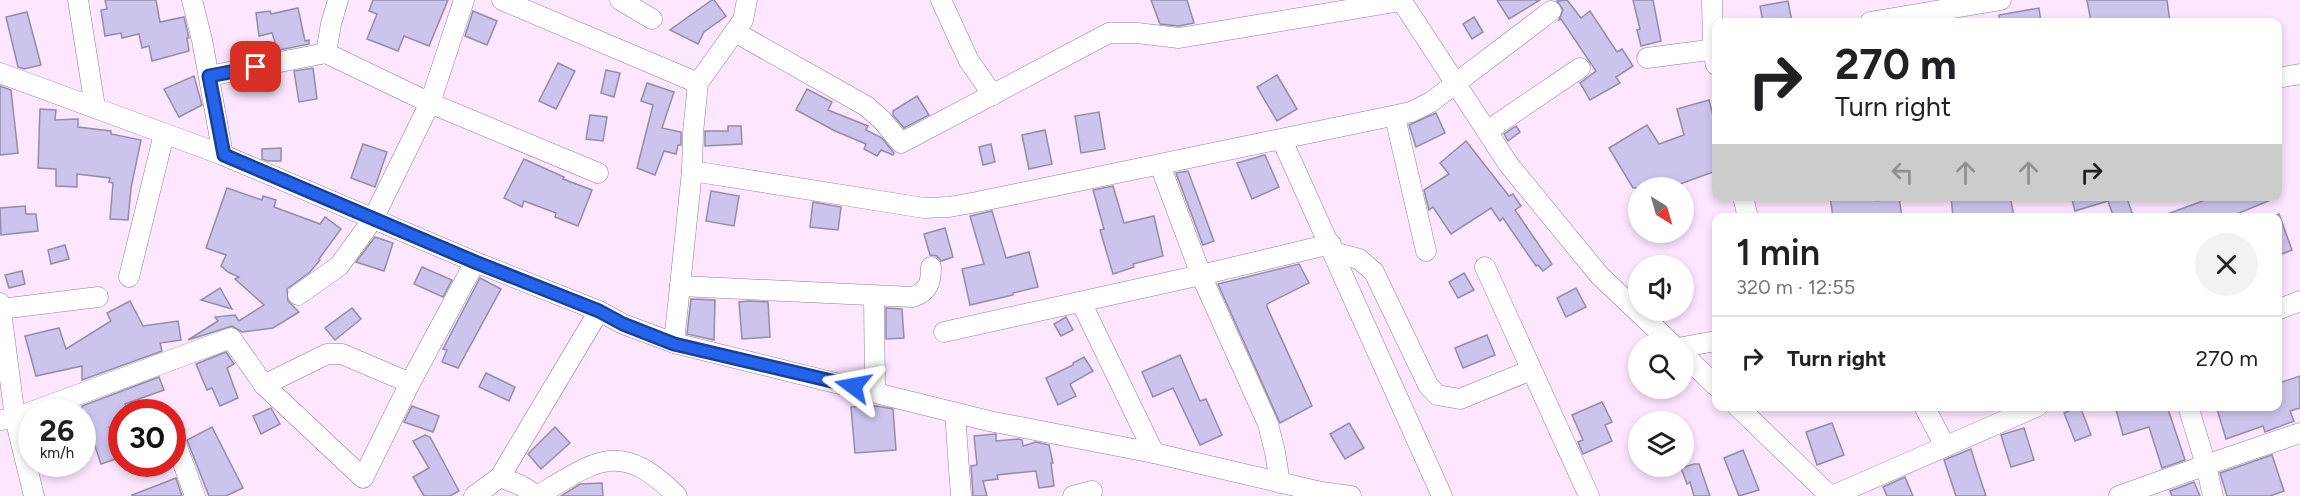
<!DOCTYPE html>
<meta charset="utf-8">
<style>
:root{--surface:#fff;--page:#f2f2f2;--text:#202124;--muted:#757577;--line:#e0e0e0}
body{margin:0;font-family:Figtree,sans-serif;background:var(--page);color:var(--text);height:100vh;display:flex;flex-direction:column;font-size:22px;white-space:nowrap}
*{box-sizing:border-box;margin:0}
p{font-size:20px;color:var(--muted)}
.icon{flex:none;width:33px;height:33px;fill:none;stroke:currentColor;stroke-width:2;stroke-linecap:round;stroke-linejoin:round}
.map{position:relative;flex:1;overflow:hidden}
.side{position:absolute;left:1712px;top:213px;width:570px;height:198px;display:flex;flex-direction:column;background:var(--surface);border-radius:12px;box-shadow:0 3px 9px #0003}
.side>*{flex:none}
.guide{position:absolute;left:1712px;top:18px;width:570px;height:183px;border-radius:12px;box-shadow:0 3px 9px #0003;background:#fff;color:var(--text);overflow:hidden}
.needle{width:39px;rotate:143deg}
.fabs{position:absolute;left:1628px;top:177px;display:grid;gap:12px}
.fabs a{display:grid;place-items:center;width:66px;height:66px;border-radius:50%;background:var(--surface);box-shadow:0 3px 9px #0003;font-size:30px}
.speed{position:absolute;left:18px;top:399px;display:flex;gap:12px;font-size:30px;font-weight:700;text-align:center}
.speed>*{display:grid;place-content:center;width:78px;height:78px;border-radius:50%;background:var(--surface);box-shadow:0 3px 9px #0003;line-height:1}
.speed small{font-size:15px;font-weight:400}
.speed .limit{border:9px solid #d22;background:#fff;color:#111}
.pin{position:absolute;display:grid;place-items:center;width:51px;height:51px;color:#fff;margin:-26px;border-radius:12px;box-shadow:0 3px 9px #0006}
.me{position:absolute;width:66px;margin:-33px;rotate:283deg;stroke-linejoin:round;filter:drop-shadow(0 0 4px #0008)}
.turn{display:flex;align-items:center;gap:21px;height:126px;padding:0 24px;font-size:27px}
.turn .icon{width:78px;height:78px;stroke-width:2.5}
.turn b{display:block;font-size:42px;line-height:51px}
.lanes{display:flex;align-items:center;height:57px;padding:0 24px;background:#0003;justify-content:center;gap:30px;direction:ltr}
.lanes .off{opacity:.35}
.round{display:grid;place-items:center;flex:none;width:63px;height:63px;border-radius:32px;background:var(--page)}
.overview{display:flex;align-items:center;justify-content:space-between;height:102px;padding:0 24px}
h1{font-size:36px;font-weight:600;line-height:45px}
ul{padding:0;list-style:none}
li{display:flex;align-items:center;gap:18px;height:84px;padding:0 24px;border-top:2px solid var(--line)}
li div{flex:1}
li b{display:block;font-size:22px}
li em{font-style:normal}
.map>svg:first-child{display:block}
</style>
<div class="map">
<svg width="2300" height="496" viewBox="0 0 2300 496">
<rect width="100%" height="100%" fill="#fde6ff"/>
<!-- building -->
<g fill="#cdc4ed" stroke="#928ca7" stroke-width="1.5">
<path d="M105,0H156L160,22L184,17L189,38H187L189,51L152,61L149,46L142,48L139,34L122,38L121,33L105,36L101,10L107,9Z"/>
<path d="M373,0H448L429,46L404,36L398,51L367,39L377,14L369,11Z"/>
<path d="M712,0H714L726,16L704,32L698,44L670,30Z"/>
<path d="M1151,0H1187L1194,23L1179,26L1160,24Z"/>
<path d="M1497,0H1540L1509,19Z"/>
<path d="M1567,0L1581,18L1590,11L1617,52L1622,49L1633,66L1616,77L1620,83L1590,100L1580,83L1596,71L1561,19L1559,20L1563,10L1557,1Z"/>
<path d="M1633,0H1653L1661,41L1641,46L1637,30L1640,29Z"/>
<path d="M2087,0H2167L2170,22H2091Z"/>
<path d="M1788,1L1792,22H1763L1760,6Z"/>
<path d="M298,8L305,41L309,40V44L235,59L275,42L272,33L259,36L256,13L270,11L271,14Z"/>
<path d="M2039,8L2041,22H2000L1999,15Z"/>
<path d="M473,11L497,21L487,45L465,36Z"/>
<path d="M27,12L41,65L24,69L18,67L6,17Z"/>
<path d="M1474,17L1483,32L1472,39L1463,24Z"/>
<path d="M558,63L575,71L556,109L539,101Z"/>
<path d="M313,68L317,99L299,102L294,71Z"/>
<path d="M606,70L620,73L614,97L601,93Z"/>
<path d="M1277,75L1297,109L1277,121L1257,87Z"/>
<path d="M194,76L202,105L179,117L164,89Z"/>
<path d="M647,83L674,92L662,128L681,132V145H678L676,154L664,151L655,175L637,168L653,105L641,101Z"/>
<path d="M0,86L11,90L18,153L0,155Z"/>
<path d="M807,89L832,102L828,110L868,126L866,130L882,138L894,153L893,155L881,150L877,156L864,149L866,144L835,131L796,110Z"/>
<path d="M917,96L929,115L904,128L893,115V111Z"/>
<path d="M1709,100L1716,127V171L1669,188H1633L1609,148L1647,125L1659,144L1684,135L1677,109Z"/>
<path d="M40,109L56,110L55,120L78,119V127L111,131V134L141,140L131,188L128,220L110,219L113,183L109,182L110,178L77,174V187L56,186V169L38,168Z"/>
<path d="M1099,112L1105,149L1081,153L1075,116Z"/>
<path d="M1436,113L1445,133L1416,147L1409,125Z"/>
<path d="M590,115L607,117L603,141L586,139Z"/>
<path d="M728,126H741L742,144L705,146V131H728Z"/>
<path d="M1516,126L1520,132L1508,141L1504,134Z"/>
<path d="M1045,130L1052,164L1029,169L1022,135Z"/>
<path d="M1466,141L1509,196L1513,194L1521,206L1515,210L1552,264L1543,271L1538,265L1536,266L1503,218L1500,221L1491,208L1451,234L1433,207L1429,210L1424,190L1449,174L1440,163Z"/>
<path d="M363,144L387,152L375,187L351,178Z"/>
<path d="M991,144L995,162L983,165L979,147Z"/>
<path d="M281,148V161H268L262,159V149Z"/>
<path d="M1265,155L1279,187L1252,199L1237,163Z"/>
<path d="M524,159L564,177L563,179L592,190L578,226L555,217L556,213L524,201L522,207L504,198Z"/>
<path d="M1188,171L1214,241L1203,245L1176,173Z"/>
<path d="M1113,186L1124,223L1154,216L1163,256L1133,264L1134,267L1113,274L1100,230L1104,229L1093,190Z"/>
<path d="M227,188L262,200L263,196L276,200L274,207L320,224L325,217L341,229L319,259L320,260L310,272L287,289L288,301L299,312L273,328L242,332L232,326L188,340L218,321L215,317L235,315L239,321L264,305L235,279L239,277L228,272L221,266L226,255L206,248Z"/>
<path d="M711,191L739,196L734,226L706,221Z"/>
<path d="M1830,196H1876L1877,201L1899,197L1902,218H1864V215L1833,218Z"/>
<path d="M1951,196H2010L2014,216L1975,218L1974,214L1953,217Z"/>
<path d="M2071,196H2126L2134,218H2114L2108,201L2075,211Z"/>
<path d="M2216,196H2278V197L2227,218H2163L2162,216Z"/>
<path d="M813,202L841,207L838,230L810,227Z"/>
<path d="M25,206L26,214H36L38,231L1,235L0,208Z"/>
<path d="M992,211L1006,258L1029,252L1038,287L1013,293V295L970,305L962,269L984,264L970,216Z"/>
<path d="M2279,214L2292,250L2277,256V215Z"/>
<path d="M945,228L953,257L941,261L937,256L930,255L924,234Z"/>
<path d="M375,237L393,243L384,271L356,262Z"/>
<path d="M65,245L69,259L51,264L48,250Z"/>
<path d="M1299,264L1309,283L1267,304V307L1312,406L1280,423L1218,284Z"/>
<path d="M422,267L452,280L443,297L414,284Z"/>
<path d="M22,271L25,284L9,288L5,275Z"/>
<path d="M1464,273L1474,290L1458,298L1449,282Z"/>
<path d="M480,278L501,289L458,368L442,362L447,350L443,349Z"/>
<path d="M220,288L232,309L201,300Z"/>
<path d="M1576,288L1586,307L1566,317L1557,298Z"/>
<path d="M691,299L715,300L714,340L687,334Z"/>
<path d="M130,301L143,326L178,321L181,340L160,343L162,351L82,380V366L36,376L25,336L59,328L66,349L111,321L107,313Z"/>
<path d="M749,301L768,302L770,337L742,339L739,302Z"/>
<path d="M352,308L361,319L335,340L325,328Z"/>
<path d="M886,308L902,309L904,338L886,339Z"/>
<path d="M1066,317L1073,330L1061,336L1054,324Z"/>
<path d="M1487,335L1495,355L1463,368L1455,348Z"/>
<path d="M226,352L234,364L227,368L238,398L220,406L212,388L207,390L196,364Z"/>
<path d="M1180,355L1200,401L1206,399L1222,435L1200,445L1173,388L1153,397L1142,372Z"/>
<path d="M1084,357L1093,371L1070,384L1076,396L1058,405L1046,378L1073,365V363Z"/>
<path d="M486,373L515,387L509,401L479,387Z"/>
<path d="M2300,376V408L2290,411L2294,421L2265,432L2263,426L2226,439L2217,409L2226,406H2277V380L2279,383Z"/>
<path d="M159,377L164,390L125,404L129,412H122V423L109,427L119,458L101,464L90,431L82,433V406Z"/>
<path d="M1602,402L1612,422L1605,425L1612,441L1583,454L1578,442L1583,440L1572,415Z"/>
<path d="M412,406L439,416L433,432L404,422Z"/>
<path d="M877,406L893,409L896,450L855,453L851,407Z"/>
<path d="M2080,406L2091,435L2075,441L2064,413Z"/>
<path d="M2115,406H2167L2185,460L2162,468L2149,427L2123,435Z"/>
<path d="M271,408L280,424L261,434L253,416Z"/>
<path d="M1349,423L1364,448L1345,459L1330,434Z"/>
<path d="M1832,423L1844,455L1817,465L1806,432Z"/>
<path d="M212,427L243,488L226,496H209L187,440Z"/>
<path d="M555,427L570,443L541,469L528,454Z"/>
<path d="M2024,428L2034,460L2011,467L2001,435Z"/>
<path d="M996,434V441L1019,439L1022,440L1023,446L1036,442L1049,445L1053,463H1051L1054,486L1039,488L1036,471L997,475L998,479L983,481L987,496H973L971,466L977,465L974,436Z"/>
<path d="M425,435L430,437L459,491L450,496H424L413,477L429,468L413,441Z"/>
<path d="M1971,449L1978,472L1986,496H1956L1944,460Z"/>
<path d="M1743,450L1759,490L1739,496L1724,458Z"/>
<path d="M2272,455L2284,491L2270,496H2227L2220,473Z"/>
<path d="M1694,464H1699L1710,496H1694L1690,482L1687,484L1681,468Z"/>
<path d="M1905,477L1913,496H1887L1883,487Z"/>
<path d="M176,478L182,496H132V495Z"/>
<path d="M2194,482L2200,496H2172L2170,491Z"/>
<path d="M602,483L603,496H561L580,484Z"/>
</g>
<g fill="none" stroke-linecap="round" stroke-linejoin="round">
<defs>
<g id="minor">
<path d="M78,0L95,107"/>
<path d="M192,0L202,40L223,155"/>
<path d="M338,0L331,24L326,53L430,103L598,173"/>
<path d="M502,0L698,83"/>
<path d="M620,0L652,19"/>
<path d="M941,0L969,61L993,95"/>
<path d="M1401,0L1509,165L1600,276L1672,344"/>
<path d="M1712,0L1713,50L1716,65"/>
<path d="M1870,22L2001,0"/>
<path d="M735,32L866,106L882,120L901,143L1109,33H1137L1179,38L1401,1"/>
<path d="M1647,58L1716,49"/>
<path d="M0,73L223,155L475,262L599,311L623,324L674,343L989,421L1154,453L1321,492L1351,496"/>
<path d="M209,76L326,53"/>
<path d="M2277,78L2300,74"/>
<path d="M1395,117L1426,251"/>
<path d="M1487,131L1580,68"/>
<path d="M1282,140L1442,496"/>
<path d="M1160,165L1201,275L1268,424L1275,452L1280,483"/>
<path d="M692,171L924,208L949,207L977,202L1411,112L1431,102L1551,11"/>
<path d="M1743,196L1748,218"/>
<path d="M1333,252L1359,259L1374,272L1428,385L1437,395L1460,399L1531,370"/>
<path d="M1485,267L1589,496"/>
<path d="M129,277L164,134"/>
<path d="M680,286L913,297C929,291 931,282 931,267"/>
<path d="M298,295L339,266L373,219L430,103L464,0"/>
<path d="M874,296L875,392"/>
<path d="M1081,302L1154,453"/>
<path d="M0,303L15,418L34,496"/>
<path d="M0,309L98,297"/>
<path d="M2277,310L2300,301"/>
<path d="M944,332L1201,275L1331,244"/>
<path d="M674,343L692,171L693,133L698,83L743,20L747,0"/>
<path d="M1683,347L1716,341"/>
<path d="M1683,354L1716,386"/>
<path d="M264,385L327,354H342L410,383"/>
<path d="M1737,406L1830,496"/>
<path d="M1924,406L1945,446"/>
<path d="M955,413L961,496"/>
<path d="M0,420L15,418L231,338L264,385L363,478L410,383L475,262"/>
<path d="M172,433L195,496"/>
<path d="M500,477L520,485L538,496"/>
<path d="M474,496L500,477L599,311"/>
<path d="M537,496C597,460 620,439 677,496"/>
<path d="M1073,496L1092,491"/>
<path d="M1832,496L2038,406"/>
<path d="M2119,496L2206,465L2188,406"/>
<path d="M2213,496L2206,465L2300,433"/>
</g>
</defs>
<!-- minor casing -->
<use href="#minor" stroke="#907c92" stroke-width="21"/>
<!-- minor -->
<use href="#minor" stroke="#fff" stroke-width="20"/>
</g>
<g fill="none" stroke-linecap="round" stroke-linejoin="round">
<defs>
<path id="route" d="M256,67L209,76L224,155L475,262L599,311L623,324L674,344L853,386"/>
</defs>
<!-- route casing -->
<use href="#route" stroke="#184099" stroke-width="15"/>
<!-- route -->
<use href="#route" stroke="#2563eb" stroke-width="10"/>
</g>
</svg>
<div class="fabs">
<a><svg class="needle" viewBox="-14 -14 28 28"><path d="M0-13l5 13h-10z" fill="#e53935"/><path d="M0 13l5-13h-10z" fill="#757577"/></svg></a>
<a><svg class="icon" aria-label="sound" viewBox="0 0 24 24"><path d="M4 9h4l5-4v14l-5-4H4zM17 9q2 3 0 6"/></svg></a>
<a><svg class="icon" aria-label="search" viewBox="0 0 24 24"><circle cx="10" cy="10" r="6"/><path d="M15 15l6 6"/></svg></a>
<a><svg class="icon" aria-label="layers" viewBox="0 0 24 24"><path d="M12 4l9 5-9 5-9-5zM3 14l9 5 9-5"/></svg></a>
</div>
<div class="speed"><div>26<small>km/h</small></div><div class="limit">30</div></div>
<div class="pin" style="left:256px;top:67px;background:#d93025"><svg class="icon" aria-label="arrive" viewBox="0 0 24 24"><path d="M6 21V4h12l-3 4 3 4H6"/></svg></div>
<svg class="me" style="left:853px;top:386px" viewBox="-20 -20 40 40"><path d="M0-17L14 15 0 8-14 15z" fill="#2563eb" stroke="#fff" stroke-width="4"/></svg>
<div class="guide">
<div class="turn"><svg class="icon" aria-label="right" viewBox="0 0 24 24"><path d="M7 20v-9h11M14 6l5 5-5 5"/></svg><div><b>270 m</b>Turn right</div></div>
<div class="lanes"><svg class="icon off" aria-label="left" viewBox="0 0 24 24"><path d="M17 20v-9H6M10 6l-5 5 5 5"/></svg><svg class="icon off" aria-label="ahead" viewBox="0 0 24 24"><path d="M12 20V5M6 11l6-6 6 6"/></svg><svg class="icon off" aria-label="ahead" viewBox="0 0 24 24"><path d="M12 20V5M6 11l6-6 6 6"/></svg><svg class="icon" aria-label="right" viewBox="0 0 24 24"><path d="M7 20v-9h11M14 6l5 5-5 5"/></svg></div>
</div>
<section class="side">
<div class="overview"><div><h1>1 min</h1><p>320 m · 12:55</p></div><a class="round"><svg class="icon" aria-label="close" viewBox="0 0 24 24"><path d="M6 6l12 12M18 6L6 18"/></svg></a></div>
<ul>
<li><svg class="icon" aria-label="right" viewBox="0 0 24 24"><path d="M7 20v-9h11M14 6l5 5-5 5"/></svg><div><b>Turn right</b></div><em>270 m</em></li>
</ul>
</section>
</div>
